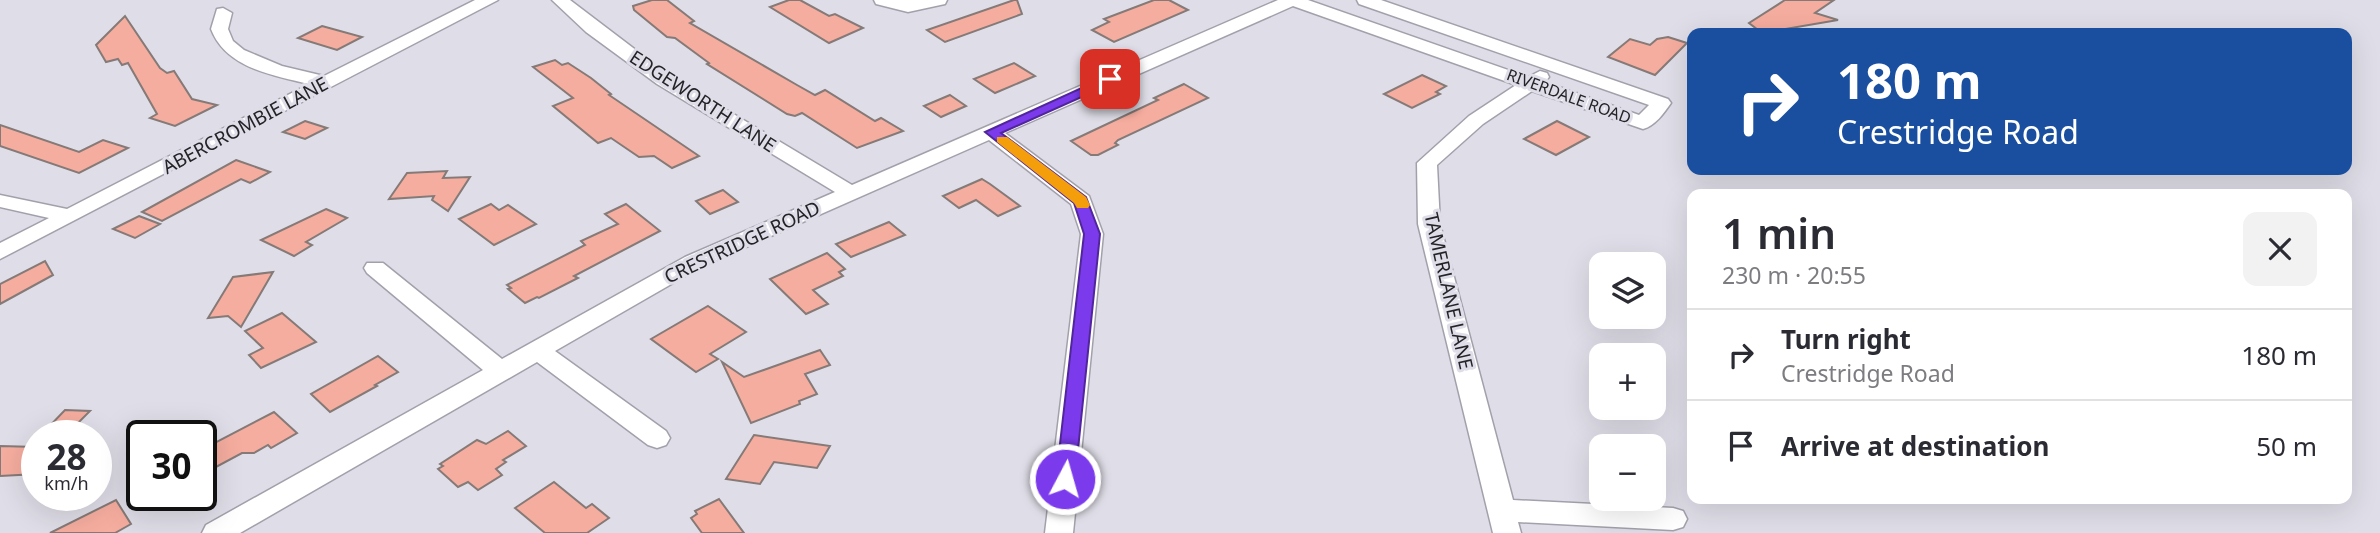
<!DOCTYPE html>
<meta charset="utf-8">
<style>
:root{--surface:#fff;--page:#f2f2f3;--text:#2b2b33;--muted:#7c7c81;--line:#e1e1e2}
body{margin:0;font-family:"Noto Sans",sans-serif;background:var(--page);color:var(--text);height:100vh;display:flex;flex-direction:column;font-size:26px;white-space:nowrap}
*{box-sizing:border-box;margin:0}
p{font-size:23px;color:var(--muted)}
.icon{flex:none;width:38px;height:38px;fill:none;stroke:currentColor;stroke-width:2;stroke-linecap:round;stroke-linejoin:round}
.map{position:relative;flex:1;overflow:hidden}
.panel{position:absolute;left:1687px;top:189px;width:665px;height:315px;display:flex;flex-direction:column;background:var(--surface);border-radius:14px;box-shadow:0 7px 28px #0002}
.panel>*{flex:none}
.hud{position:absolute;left:1687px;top:28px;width:665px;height:147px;border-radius:14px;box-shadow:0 7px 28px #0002;background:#1a4fa0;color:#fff;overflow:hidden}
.fabs{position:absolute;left:1589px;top:252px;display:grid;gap:14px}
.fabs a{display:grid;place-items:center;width:77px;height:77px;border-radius:14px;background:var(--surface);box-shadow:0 7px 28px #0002;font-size:35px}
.speed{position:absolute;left:21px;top:420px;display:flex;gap:14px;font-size:35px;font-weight:700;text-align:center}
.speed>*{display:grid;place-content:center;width:91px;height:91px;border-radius:50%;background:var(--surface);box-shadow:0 7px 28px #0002;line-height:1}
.speed small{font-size:18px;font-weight:400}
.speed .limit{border:4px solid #111;border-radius:10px;background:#fff;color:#111}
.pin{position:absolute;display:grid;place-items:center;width:60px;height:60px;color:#fff;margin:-30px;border-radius:14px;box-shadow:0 4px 10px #0006}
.me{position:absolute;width:77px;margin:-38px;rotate:6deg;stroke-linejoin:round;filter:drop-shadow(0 0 5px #0008)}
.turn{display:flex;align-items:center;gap:24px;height:147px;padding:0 35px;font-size:32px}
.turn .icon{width:91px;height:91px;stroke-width:2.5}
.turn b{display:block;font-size:49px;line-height:60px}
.round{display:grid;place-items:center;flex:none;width:74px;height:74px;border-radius:14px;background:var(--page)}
.summary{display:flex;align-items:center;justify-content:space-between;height:119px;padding:0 35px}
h1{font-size:42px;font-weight:600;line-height:52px}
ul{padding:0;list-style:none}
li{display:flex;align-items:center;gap:21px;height:91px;padding:0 35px;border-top:2px solid var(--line)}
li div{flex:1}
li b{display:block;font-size:26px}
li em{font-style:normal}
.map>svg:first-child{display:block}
</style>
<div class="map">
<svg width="2380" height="533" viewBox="0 0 2380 533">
<rect width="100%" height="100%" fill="#dfdee8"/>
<!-- building -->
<g fill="#f5ad9f" stroke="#857a77" stroke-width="2">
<path d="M652,0H667L694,21L690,23L797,85L815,95L825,90L875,121L881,118L903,131L857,148L802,113L795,116L787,114L707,64L709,63L675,38L667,37L634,10L633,6Z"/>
<path d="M789,0H800L829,16L835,14L863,28L829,43L770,7Z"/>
<path d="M1014,0H1017L1022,14L945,42L927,30Z"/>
<path d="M1154,0H1169L1188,10L1114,42L1092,30L1109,22L1104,19Z"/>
<path d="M1785,0H1834L1815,13L1838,20L1762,33L1749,23Z"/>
<path d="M125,16L160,68L167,73L174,71L192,99L217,105L175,126L150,118L157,114L128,63L122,65L118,59L106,62L96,45Z"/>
<path d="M322,26L362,37L337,50L298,38Z"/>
<path d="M1668,37L1687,43L1655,75L1608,57L1630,39L1650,45L1657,39Z"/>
<path d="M555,60L562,65L568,63L591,78L611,94L609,95L699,156L672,168L654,156L639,157L611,138L598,143L553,106L573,98L533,67Z"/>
<path d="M1014,63L1035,76L995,93L974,79Z"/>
<path d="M1422,75L1446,86L1436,92L1440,94L1412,108L1384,94Z"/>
<path d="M1184,84L1208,98L1118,140L1115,143L1118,145L1098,155H1091L1071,141L1158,100L1154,98Z"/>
<path d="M950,95L966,106L941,117L924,106Z"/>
<path d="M305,121L327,128L305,139L283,132Z"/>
<path d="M1557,121L1589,137L1556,155L1524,139Z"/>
<path d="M0,125L79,152L103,140L128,148L79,173L0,146Z"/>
<path d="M236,160L270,172L250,183L241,179L162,221L142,212Z"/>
<path d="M447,171L443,178L470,177L448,211L432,200L434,196L389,199L407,173Z"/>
<path d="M982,179L990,184L1020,206L998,216L976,200L959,208L943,196Z"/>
<path d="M723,190L738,202L710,214L696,201Z"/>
<path d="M491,204L499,210L508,205L536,224L494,245L459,219Z"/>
<path d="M626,204L660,231L574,276L578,278L539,298L537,297L525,303L508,289L511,288L507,285L585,245L581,241L618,224L605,214Z"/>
<path d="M326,209L347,218L306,242L312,245L294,256L261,240Z"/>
<path d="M139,216L160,224L135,238L113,229Z"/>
<path d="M889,222L905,235L851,257L836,244Z"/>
<path d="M827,253L845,269L839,272L843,276L813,290L828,304L806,314L770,279Z"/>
<path d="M45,261L53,275L0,304V284Z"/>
<path d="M273,272L241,327L228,316L208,318L233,277Z"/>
<path d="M708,306L746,332L710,354L718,359L696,372L651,339Z"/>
<path d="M282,313L316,342L261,368L249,355L263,348L245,331Z"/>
<path d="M820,350L830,365L805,374L817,394L799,401L800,404L751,423L722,362L744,377Z"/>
<path d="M378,356L398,372L375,385L377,386L330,412L311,394Z"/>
<path d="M65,410L90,411L65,436H40Z"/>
<path d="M274,412L297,433L271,448L268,445L254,453H242L201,475V450Z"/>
<path d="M508,431L526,446L503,460L506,462L496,469L502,475L478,490L468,482L458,487L438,469L443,466L440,464L477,440L486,444Z"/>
<path d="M754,435L830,446L817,468L774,462L760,484L726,479Z"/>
<path d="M0,446L37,447V474L0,476Z"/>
<path d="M554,482L586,508L592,504L609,518L587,533H545L515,508Z"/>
<path d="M719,499L744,533H702L691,518L697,514L695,511Z"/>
<path d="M116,500L131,524L115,533H50Z"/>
</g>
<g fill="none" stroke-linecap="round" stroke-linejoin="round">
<defs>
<g id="minor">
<path d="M475,0H498L0,259V243L49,218L0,207V195L67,209L309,84C272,75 226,68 211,29L217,9L223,8L232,13L228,29L233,41L244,50L282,66L324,76Z"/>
<path d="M552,0H570L670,76L852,185L1278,0H1308L1528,77L1540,71L1547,73L1549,77L1545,82L1639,115L1649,105L1359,4L1357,0H1381L1668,99L1671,103C1664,113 1655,126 1643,129L1532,91L1483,124L1437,165L1440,224L1513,500L1673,508L1683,511L1687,519L1683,527L1673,530L1518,522L1521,533H1493L1418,224L1417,163L1469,116L1516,85L1293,6L1005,133L1089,196L1103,234L1073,533H1045L1081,234L1071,204L989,140L701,267L555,351L666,431L670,438L666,445L657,448L648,445L537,362L240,533H202L206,525L483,370L367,273L364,268L367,263H383L502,359L685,257L835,192L657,84L586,32Z"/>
<path d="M874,0H947L945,4L908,12L876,4Z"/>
</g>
</defs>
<!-- minor casing -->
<use href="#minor" stroke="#a2a1ab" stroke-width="3"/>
<!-- minor -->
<use href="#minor" fill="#fff" fill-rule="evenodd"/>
</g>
<!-- route -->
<path fill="#7c3aed" stroke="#51269a" stroke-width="2" d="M1110,75L1117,79L1115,82L1001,133L1086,197L1100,234L1075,479L1065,486L1056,479L1084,234L1074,203L985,132Z"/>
<!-- slow -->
<path fill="#f59e0b" d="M997,137H1007L1086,197L1090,205L1088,208H1077L1074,203L997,142Z"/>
<g text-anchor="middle" stroke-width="6" stroke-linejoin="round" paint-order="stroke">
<!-- far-street labels -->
<g font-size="16" fill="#242428" stroke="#dfdee8">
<text transform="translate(1569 96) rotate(20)" y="6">RIVERDALE ROAD</text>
</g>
<!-- street labels -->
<g font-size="19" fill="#242428" stroke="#dfdee8">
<text transform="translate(703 101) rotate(33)" y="7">EDGEWORTH LANE</text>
<text transform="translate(245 125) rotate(-28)" y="7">ABERCROMBIE LANE</text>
<text transform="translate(742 242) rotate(-25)" y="7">CRESTRIDGE ROAD</text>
<text transform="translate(1449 291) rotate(77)" y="7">TAMERLANE LANE</text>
</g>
</g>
</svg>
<div class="fabs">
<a><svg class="icon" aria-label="layers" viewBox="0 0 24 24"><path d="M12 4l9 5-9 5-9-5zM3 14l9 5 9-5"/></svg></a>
<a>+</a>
<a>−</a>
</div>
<div class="speed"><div>28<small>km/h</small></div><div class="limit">30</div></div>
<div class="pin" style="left:1110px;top:79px;background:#d93025"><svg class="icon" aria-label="arrive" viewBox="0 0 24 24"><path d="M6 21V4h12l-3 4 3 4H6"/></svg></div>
<svg class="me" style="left:1065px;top:479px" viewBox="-20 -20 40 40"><circle r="17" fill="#7c3aed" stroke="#fff" stroke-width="3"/><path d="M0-11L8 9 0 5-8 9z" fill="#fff"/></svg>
<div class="hud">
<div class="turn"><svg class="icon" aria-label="right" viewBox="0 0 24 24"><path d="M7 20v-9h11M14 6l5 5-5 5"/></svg><div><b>180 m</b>Crestridge Road</div></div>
</div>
<section class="panel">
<div class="summary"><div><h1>1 min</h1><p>230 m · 20:55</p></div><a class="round"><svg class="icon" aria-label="close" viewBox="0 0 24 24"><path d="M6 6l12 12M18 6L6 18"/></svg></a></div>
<ul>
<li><svg class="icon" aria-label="right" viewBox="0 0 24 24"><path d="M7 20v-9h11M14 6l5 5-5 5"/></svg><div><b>Turn right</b><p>Crestridge Road</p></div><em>180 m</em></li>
<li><svg class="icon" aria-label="arrive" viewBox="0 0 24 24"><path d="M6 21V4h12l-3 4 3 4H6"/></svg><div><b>Arrive at destination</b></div><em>50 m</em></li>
</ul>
</section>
</div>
